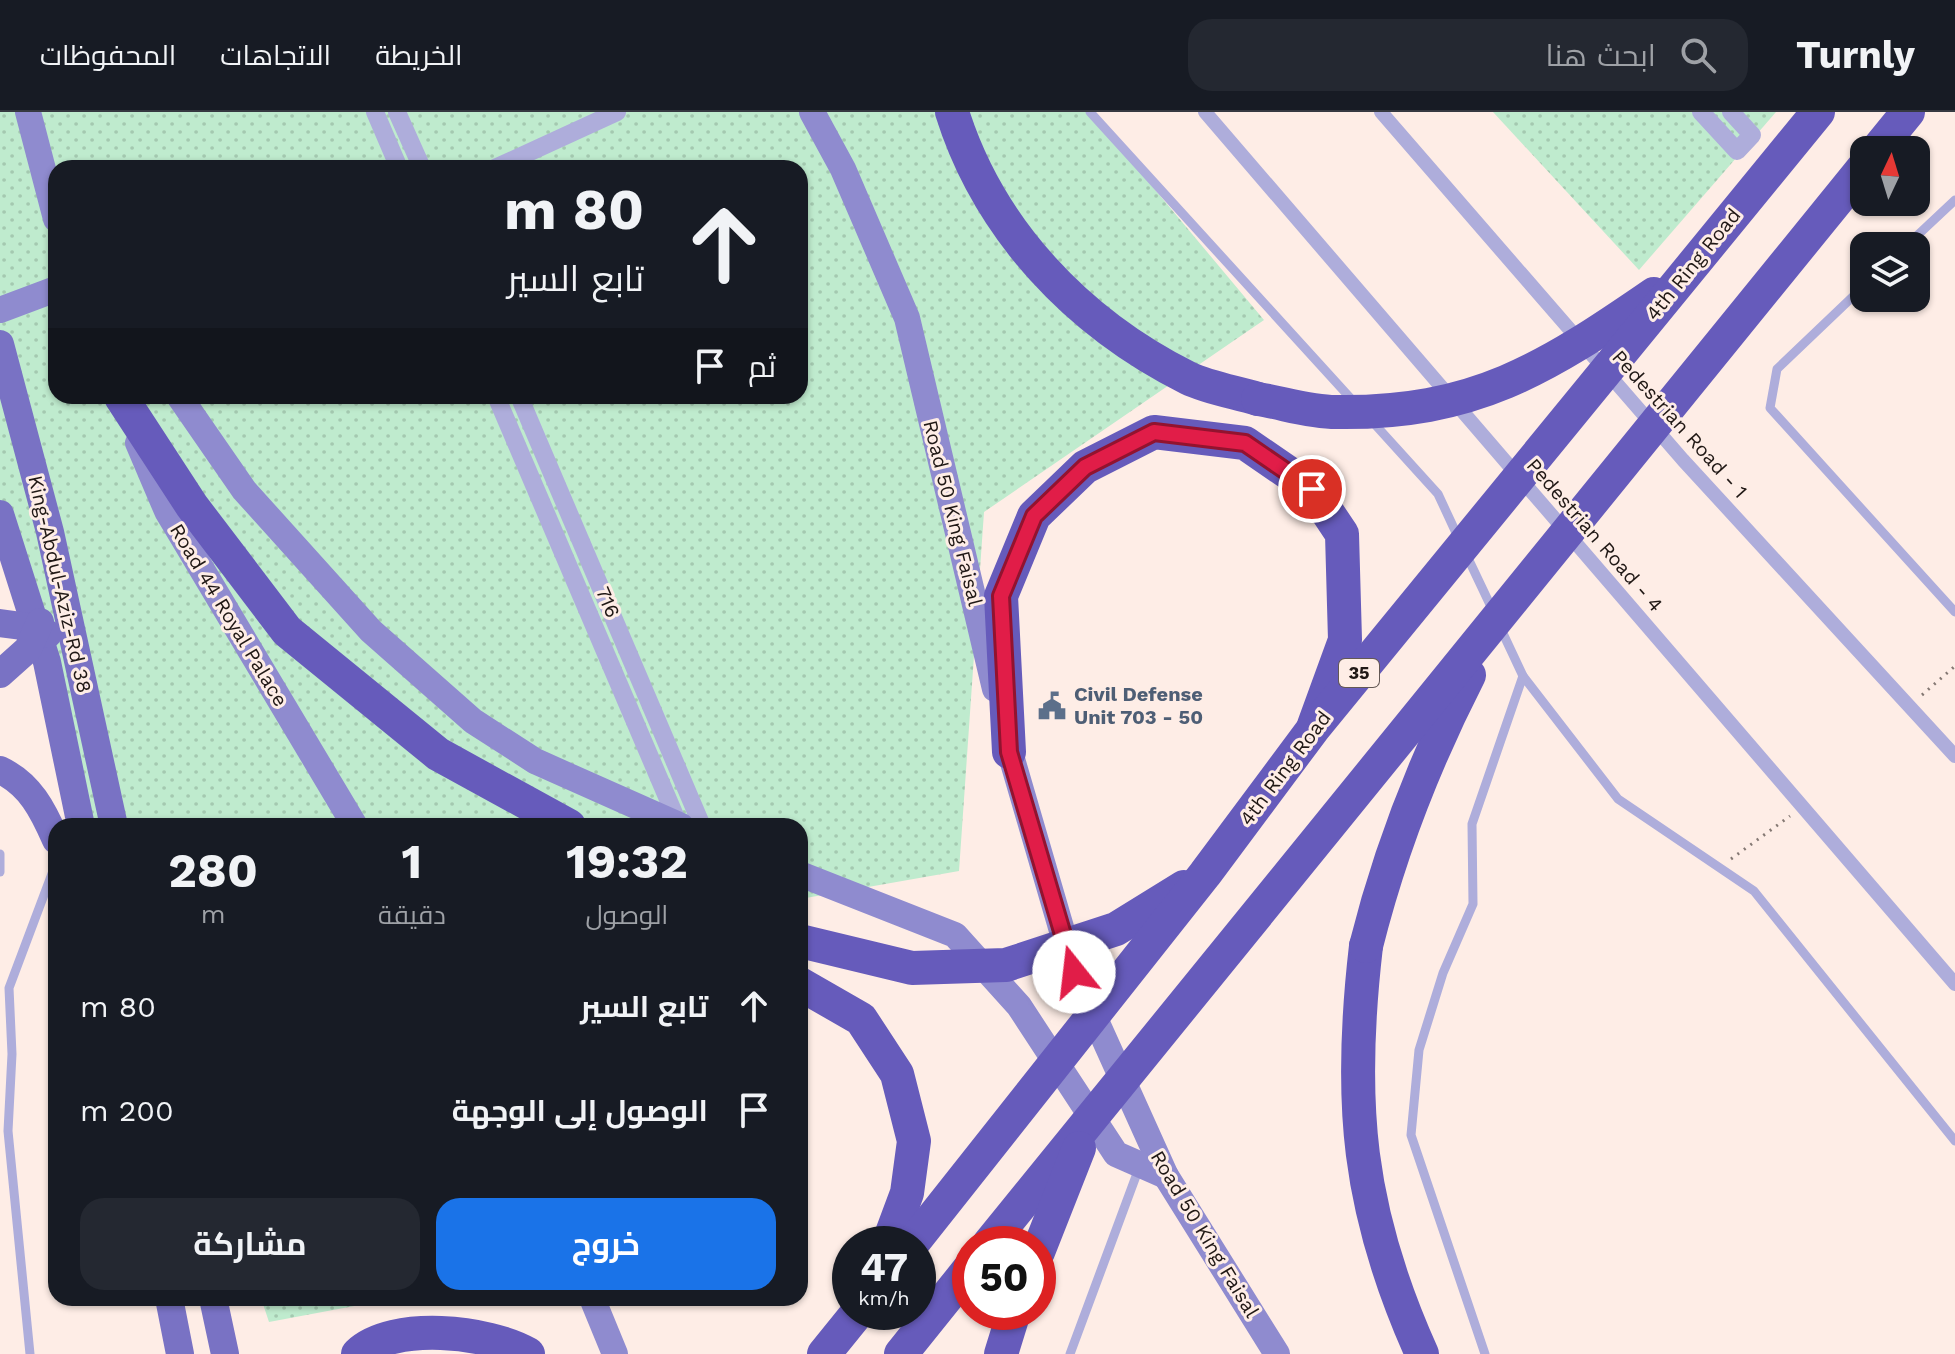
<!DOCTYPE html>
<html lang="ar">
<meta charset="utf-8">
<style>
:root{--surface:#171b24;--page:#242831;--text:#f1f3f6;--muted:#9ea1a6;--line:#363941;--accent:#1a73e8}
body{margin:0;font-family:"Work Sans",Cairo,sans-serif;background:var(--page);color:var(--text);direction:rtl;height:100vh;display:flex;flex-direction:column;font-size:30px;white-space:nowrap}
*{box-sizing:border-box;margin:0}
p{font-size:26px;color:var(--muted)}
.icon{flex:none;width:44px;height:44px;fill:none;stroke:currentColor;stroke-width:2;stroke-linecap:round;stroke-linejoin:round}
.map{position:relative;flex:1;overflow:hidden;direction:ltr}
.details{position:absolute;left:48px;top:706px;width:760px;height:488px;display:flex;flex-direction:column;background:var(--surface);border-radius:24px;box-shadow:0 2px 6px #0004;direction:rtl}
.details>*{flex:none}
.hud{position:absolute;left:48px;top:48px;width:760px;height:244px;border-radius:24px;box-shadow:0 2px 6px #0004;direction:rtl;background:#171b24;color:var(--text);overflow:hidden}
.needle{width:52px;rotate:4deg}
.tools{position:absolute;left:1850px;top:24px;display:grid;gap:16px}
.tools a{display:grid;place-items:center;width:80px;height:80px;border-radius:16px;background:var(--surface);box-shadow:0 2px 6px #0004;font-size:40px}
.speed{position:absolute;left:832px;top:1114px;display:flex;gap:16px;font-size:40px;font-weight:700;text-align:center}
.speed>*{display:grid;place-content:center;width:104px;height:104px;border-radius:50%;background:var(--surface);box-shadow:0 2px 6px #0004;line-height:1}
.speed small{font-size:20px;font-weight:400}
.speed .limit{border:12px solid #d22;background:#fff;color:#111}
.pin{position:absolute;display:grid;place-items:center;width:68px;height:68px;color:#fff;margin:-34px;border:4px solid #fff;border-radius:50%;box-shadow:0 2px 8px #0007}
.me{position:absolute;width:88px;margin:-44px;rotate:344deg;stroke-linejoin:round;filter:drop-shadow(0 0 6px #0008)}
.turn{display:flex;align-items:center;gap:28px;height:168px;padding:0 32px;font-size:36px}
.turn .icon{width:104px;height:104px;stroke-width:2.5}
.turn b{display:block;font-size:56px;line-height:68px}
.then{display:flex;align-items:center;height:76px;padding:0 32px;background:#0003;gap:16px;font-size:30px}
.eta{display:flex;justify-content:space-evenly;align-items:center;height:136px;text-align:center}
.eta b{font-size:48px;font-weight:700;line-height:56px}
.primary-button{display:flex;gap:16px;margin-top:auto;padding:16px 32px}
.primary-button a{flex:1;height:92px;border-radius:24px;background:var(--accent);color:#fff;font-size:32px;font-weight:700;line-height:92px;text-align:center}
.primary-button a+a{background:var(--page);color:var(--text)}
ul{padding:0;list-style:none}
li{display:flex;align-items:center;gap:24px;height:104px;padding:0 32px}
li div{flex:1}
li b{display:block;font-size:30px}
li em{font-style:normal}
header{display:flex;align-items:center;gap:48px;box-sizing:border-box;height:112px;padding:0 40px;background:var(--surface);border-bottom:2px solid var(--line)}
header strong{font-size:38px}
nav{display:flex;gap:44px;margin-inline-start:auto;font-size:28px}
.search{width:560px;height:72px;background:var(--page);display:flex;align-items:center;gap:20px;box-sizing:border-box;padding:0 28px;border-radius:24px;color:var(--muted);font-size:30px}
.map>svg:first-child{display:block}
</style>
<header>
<strong>Turnly</strong>
<div class="search"><svg class="icon" aria-label="search" viewBox="0 0 24 24"><circle cx="10" cy="10" r="6"/><path d="M15 15l6 6"/></svg>ابحث هنا</div>
<nav><a>الخريطة</a><a>الاتجاهات</a><a>المحفوظات</a></nav>
</header>
<div class="map">
<svg width="1955" height="1242" viewBox="0 0 1955 1242">
<defs>
<pattern id="grass-dots" width="8" height="8" patternUnits="userSpaceOnUse" patternTransform="scale(2)"><rect width="8" height="8" fill="#bfebce"/><path d="M2 2h.1M6 6h.1" fill="none" stroke="#a4c9b0" stroke-width="1.8" stroke-linecap="round"/></pattern>
</defs>
<rect width="100%" height="100%" fill="#feede6"/>
<!-- grass -->
<g fill="url(#grass-dots)" fill-rule="evenodd">
<path d="M0,0H1090L1264,208L984,400L959,759L800,787V714H95L0,442ZM56,56H800V284H56Z"/>
<path d="M1493,0H1776L1639,158Z"/>
<path d="M261,1186H397L269,1210Z"/>
</g>
<g fill="none" stroke-linecap="round" stroke-linejoin="round">
<!-- path -->
<g stroke="#847873" stroke-width="3" stroke-dasharray="2 6" stroke-linecap="butt">
<path d="M1922,583L1955,554"/>
<path d="M1731,747L1790,704"/>
</g>
<!-- service -->
<g stroke="#aeaddb" stroke-width="9">
<path d="M1090,0L1354,290"/>
<path d="M1906,134L1955,88"/>
<path d="M1864,174L1777,257L1770,296L1955,500"/>
<path d="M1370,307L1438,382L1458,425"/>
<path d="M1466,442L1494,501"/>
<path d="M1500,515L1523,564"/>
<path d="M0,742V760"/>
<path d="M30,1242L8,1019L12,942L9,876L56,751"/>
<path d="M1070,1242L1139,1056"/>
<path d="M1485,1242L1411,1023L1419,938L1443,861L1473,792L1472,712L1523,564L1618,687L1754,779L1955,1029"/>
</g>
<!-- pedestrian -->
<g stroke="#aeaddb" stroke-width="14">
<path d="M1205,0L1955,872"/>
<path d="M1381,0L1683,348L1955,644"/>
</g>
<!-- minor -->
<g stroke="#aeaddb" stroke-width="18">
<path d="M375,0L399,56"/>
<path d="M397,0L422,56"/>
<path d="M1701,0L1737,39L1752,23L1731,0"/>
<path d="M495,56L617,0"/>
<path d="M496,284L679,713"/>
<path d="M519,284L702,714"/>
</g>
<!-- secondary -->
<g stroke="#8f8bcf" stroke-width="26">
<path d="M28,0L56,107"/>
<path d="M812,0L843,57L907,206L995,577"/>
<path d="M0,198L56,177"/>
<path d="M179,284L244,378L371,519L473,609L535,649L681,714"/>
<path d="M138,331L167,399L355,714"/>
<path d="M1005,623L1074,860L1166,1064L1277,1242"/>
<path d="M800,762L955,823L1019,894L1116,1042L1166,1064"/>
<path d="M592,1186L615,1242"/>
</g>
<!-- primary -->
<g stroke="#7972c4" stroke-width="28">
<path d="M0,232L50,420L114,714"/>
<path d="M0,402L47,550L81,714"/>
<path d="M0,511L37,516L48,522"/>
<path d="M0,562L28,537L40,510"/>
<path d="M0,658C30,672 43,698 56,728"/>
<path d="M169,1186L180,1242"/>
<path d="M213,1186L225,1242"/>
</g>
<!-- motorway -->
<g stroke="#665bbb" stroke-width="34">
<path d="M952,0C989,118 1078,211 1188,266C1209,276 1235,280 1258,287"/>
<path d="M1877,38L1908,0"/>
<path d="M121,285L192,394L287,519L438,642L569,714"/>
<path d="M1009,640L1001,484L1034,404L1085,355L1154,320L1245,331L1312,377L1342,422L1345,528L1314,613"/>
<path d="M1366,834C1348,989 1357,1098 1422,1242"/>
<path d="M800,872L861,907L897,962L914,1029L907,1081L888,1132"/>
<path d="M358,1242C393,1209 488,1219 528,1242"/>
<path d="M824,1242L858,1200"/>
<path d="M901,1242L970,1156"/>
<path d="M1001,1242L1014,1200"/>
</g>
<!-- motorway-bridge -->
<g stroke="#665bbb" stroke-width="34">
<path d="M1258,287C1283,291 1310,300 1336,300C1474,302 1545,257 1654,182"/>
<path d="M800,829L912,856L1006,853L1116,817L1184,775"/>
<path d="M1366,834C1390,738 1424,651 1469,563"/>
<path d="M912,1132L1205,762L1313,617L1818,0"/>
<path d="M989,1132L1864,55"/>
<path d="M1038,1140L1079,1036"/>
</g>
</g>
<g fill="none" stroke-linecap="round" stroke-linejoin="round">
<defs>
<path id="route" d="M1074,860L1009,640L1001,484L1034,404L1085,355L1154,320L1245,331L1312,377"/>
</defs>
<!-- route casing -->
<use href="#route" stroke="#92132f" stroke-width="20"/>
<!-- route -->
<use href="#route" stroke="#e11d48" stroke-width="14"/>
</g>
<!-- icons -->
<defs>
<symbol id="civic-bare" viewBox="-9 -9 18 18"><path d="M-.6-6.5H3V-4.5H.6V-3L4-1V1h2V6H-6V1h2V-1L-.6-3ZM-1.2 2.5V6h2.4V2.5Z" fill="#5c6f8a" stroke="#feede6" stroke-width="2.5" paint-order="stroke"/></symbol>
</defs>
<g fill-rule="evenodd">
<use href="#civic-bare" x="1032" y="574" width="40" height="40"/>
</g>
<g text-anchor="middle" stroke-width="6" stroke-linejoin="round" paint-order="stroke">
<!-- shield labels -->
<rect fill="#feede6" stroke="#635854" stroke-width="2" x="1339" y="547" width="40" height="28" rx="6"/>
<g font-size="18" font-weight="bold" fill="#201815">
<text x="1359" y="567">35</text>
</g>
<!-- street labels -->
<g font-size="20" fill="#201815" stroke="#feede6">
<text transform="translate(1693 152) rotate(-51)" y="7">4th Ring Road</text>
<text transform="translate(1680 312) rotate(48)" y="7">Pedestrian Road - 1</text>
<text transform="translate(953 401) rotate(76)" y="7">Road 50 King Faisal</text>
<text transform="translate(1595 423) rotate(49)" y="7">Pedestrian Road - 4</text>
<text transform="translate(60 472) rotate(77)" y="7">King-Abdul-Aziz-Rd 38</text>
<text transform="translate(608 490) rotate(67)" y="7">716</text>
<text transform="translate(229 503) rotate(59)" y="7">Road 44 Royal Palace</text>
<text transform="translate(1285 656) rotate(-53)" y="7">4th Ring Road</text>
<text transform="translate(1205 1122) rotate(59)" y="7">Road 50 King Faisal</text>
</g>
<!-- service labels -->
<g font-size="20" font-weight="bold" fill="#4e5e75" stroke="#feede6" text-anchor="start">
<text x="1074" y="589">Civil Defense<tspan x="1074" dy="23">Unit 703 - 50</tspan></text>
</g>
</g>
</svg>
<div class="tools">
<a><svg class="needle" viewBox="-14 -14 28 28"><path d="M0-13l5 13h-10z" fill="#e53935"/><path d="M0 13l5-13h-10z" fill="#9ea1a6"/></svg></a>
<a><svg class="icon" aria-label="layers" viewBox="0 0 24 24"><path d="M12 4l9 5-9 5-9-5zM3 14l9 5 9-5"/></svg></a>
</div>
<div class="speed"><div>47<small>km/h</small></div><div class="limit">50</div></div>
<div class="pin" style="left:1312px;top:377px;background:#d93025"><svg class="icon" aria-label="arrive" viewBox="0 0 24 24"><path d="M6 21V4h12l-3 4 3 4H6"/></svg></div>
<svg class="me" style="left:1074px;top:860px" viewBox="-20 -20 40 40"><circle r="19" fill="#fff"/><path d="M0-13L10 11 0 6-10 11z" fill="#e11d48"/></svg>
<div class="hud">
<div class="turn"><svg class="icon" aria-label="ahead" viewBox="0 0 24 24"><path d="M12 20V5M6 11l6-6 6 6"/></svg><div><b>80 m</b>تابع السير</div></div>
<div class="then">ثم<svg class="icon" aria-label="arrive" viewBox="0 0 24 24"><path d="M6 21V4h12l-3 4 3 4H6"/></svg></div>
</div>
<section class="details">
<div class="eta">
<div><b>19:32</b><p>الوصول</p></div>
<div><b>1</b><p>دقيقة</p></div>
<div><b>280</b><p>m</p></div>
</div>
<ul>
<li><svg class="icon" aria-label="ahead" viewBox="0 0 24 24"><path d="M12 20V5M6 11l6-6 6 6"/></svg><div><b>تابع السير</b></div><em>80 m</em></li>
<li><svg class="icon" aria-label="arrive" viewBox="0 0 24 24"><path d="M6 21V4h12l-3 4 3 4H6"/></svg><div><b>الوصول إلى الوجهة</b></div><em>200 m</em></li>
</ul>
<div class="primary-button"><a>خروج</a><a>مشاركة</a></div>
</section>
</div>
